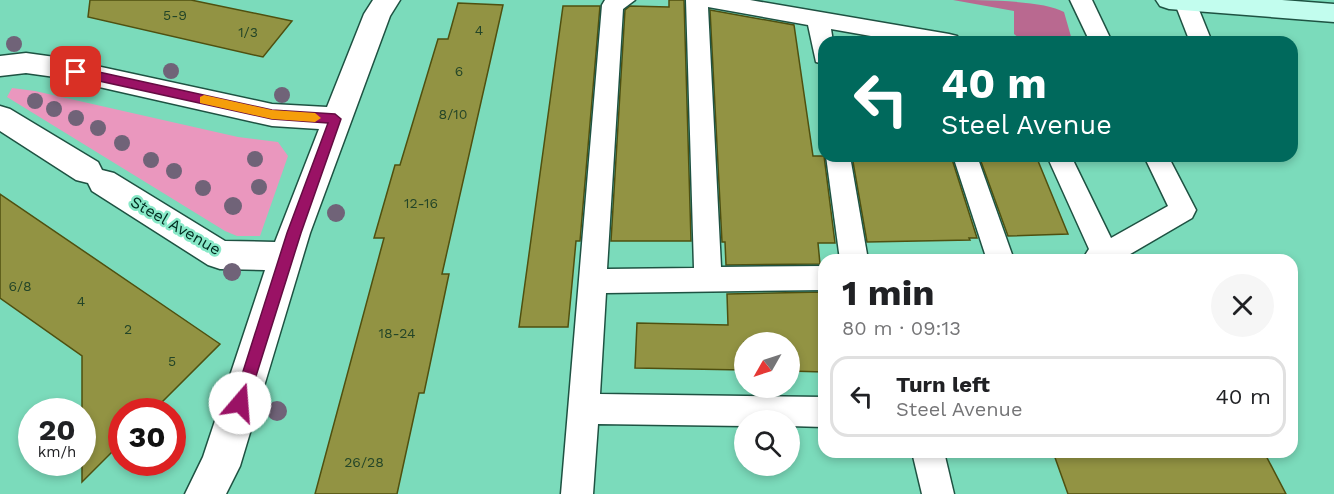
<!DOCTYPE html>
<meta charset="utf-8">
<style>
:root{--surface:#fff;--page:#f6f6f6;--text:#202124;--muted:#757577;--line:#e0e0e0}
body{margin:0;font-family:"Work Sans",sans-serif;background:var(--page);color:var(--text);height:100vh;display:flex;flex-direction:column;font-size:22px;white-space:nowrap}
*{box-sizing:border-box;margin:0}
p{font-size:20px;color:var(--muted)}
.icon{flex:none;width:33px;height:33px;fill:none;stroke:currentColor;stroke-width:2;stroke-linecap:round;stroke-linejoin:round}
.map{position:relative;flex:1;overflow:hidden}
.details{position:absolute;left:818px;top:254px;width:480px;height:204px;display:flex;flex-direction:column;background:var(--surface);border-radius:18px;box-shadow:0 3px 9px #0003}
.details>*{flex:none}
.guide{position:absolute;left:818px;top:36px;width:480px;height:126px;border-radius:18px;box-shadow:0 3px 9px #0003;background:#00695c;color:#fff;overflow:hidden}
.needle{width:39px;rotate:231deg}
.buttons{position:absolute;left:734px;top:332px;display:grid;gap:12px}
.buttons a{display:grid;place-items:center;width:66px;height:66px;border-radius:50%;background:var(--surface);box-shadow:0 3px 9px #0003;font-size:30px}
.speed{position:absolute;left:18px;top:398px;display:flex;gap:12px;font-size:30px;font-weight:700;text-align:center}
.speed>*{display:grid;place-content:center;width:78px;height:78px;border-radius:50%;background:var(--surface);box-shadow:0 3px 9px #0003;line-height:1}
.speed small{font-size:15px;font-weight:400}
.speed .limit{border:9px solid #d22;background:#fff;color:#111}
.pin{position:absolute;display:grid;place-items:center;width:51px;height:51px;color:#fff;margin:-26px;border-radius:12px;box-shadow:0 3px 9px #0006}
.me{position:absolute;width:66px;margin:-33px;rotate:18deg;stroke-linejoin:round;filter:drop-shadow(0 0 4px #0008)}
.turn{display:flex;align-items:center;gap:21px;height:126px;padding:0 24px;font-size:27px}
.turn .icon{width:78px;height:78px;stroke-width:2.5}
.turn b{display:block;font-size:42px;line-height:51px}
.round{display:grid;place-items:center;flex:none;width:63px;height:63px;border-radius:32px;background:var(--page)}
.head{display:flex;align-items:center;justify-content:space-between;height:102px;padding:0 24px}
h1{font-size:36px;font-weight:700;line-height:45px}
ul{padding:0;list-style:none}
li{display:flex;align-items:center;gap:18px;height:81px;margin:0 12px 9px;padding:0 12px;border:3px solid var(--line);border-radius:18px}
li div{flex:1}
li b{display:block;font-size:22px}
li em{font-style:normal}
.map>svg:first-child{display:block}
</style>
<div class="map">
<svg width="1334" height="494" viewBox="0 0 1334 494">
<rect width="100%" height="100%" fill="#7bdbbb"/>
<!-- green -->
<path fill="#ea97be" d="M12,88L35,91L238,137L278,142L288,156L260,236H237L225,231L7,97Z"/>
<!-- forest -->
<path fill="#b96990" d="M953,0C979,0 1044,0 1064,12L1072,40L1024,42L1014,34V11Z"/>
<!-- building -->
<g fill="#929343" stroke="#4f5010" stroke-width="1.5">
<path d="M90,0H191L292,21L263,57L88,17Z"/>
<path d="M669,0H684L691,241H611L625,10L630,6L669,7Z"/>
<path d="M458,3L503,5L442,274H449L424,393H419L397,494H315L384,238H374L395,165H400L438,39H448Z"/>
<path d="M563,6H600L580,241H576L568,327H519Z"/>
<path d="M710,10L794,25L813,156H824L835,243H818L820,264L726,265L725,242H722Z"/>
<path d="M852,156H951L977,238H969L970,240L867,242Z"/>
<path d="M979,156H1036L1068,234L1008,236Z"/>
<path d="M0,194L220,344L153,411H122V442L82,482V356L0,298Z"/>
<path d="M822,292L824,372L789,371V342H744V370L635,368L637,323L728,325L727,294Z"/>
<path d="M1053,452H1264L1286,494H1068Z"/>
</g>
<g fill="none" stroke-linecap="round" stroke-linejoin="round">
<defs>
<g id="service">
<path d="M605,0H635L623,9L607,269L694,268L686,0H750L949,34L957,36L960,42H905L831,29L833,42H824V64L816,62L808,25L708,7L721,267L824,266V290L606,293L600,394L824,397V427L789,426V420H744V426L598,424L593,494H561L602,5Z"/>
<path d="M1070,0H1092L1112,42H1090Z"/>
<path d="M1174,1L1195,0L1212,42H1190Z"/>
<path d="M826,156H850L868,260H840Z"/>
<path d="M953,156H977L1014,260H987Z"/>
<path d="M1047,156H1071L1111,238L1168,206L1144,156H1168L1196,210L1192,218L1120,260H1082L1089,249Z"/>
<path d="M912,452H944L954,494H922Z"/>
</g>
<path id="minor" d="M373,0H400L390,16L310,233L240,466L226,494H185L203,457L265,270L220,269L208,265L92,191L88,183L76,180L0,131V106L10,109L98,162L102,170L114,173L225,241L275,242L319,129L272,126L55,77L26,73L0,76V56L26,53L55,57L272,104L327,107L364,14Z"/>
<path id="secondary" d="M1156,0H1282L1334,4V22L1169,9L1160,6Z"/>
</defs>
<!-- service casing -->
<use href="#service" stroke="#1e5242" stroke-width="3"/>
<!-- minor casing -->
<use href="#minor" stroke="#1e5242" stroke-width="3"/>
<!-- secondary casing -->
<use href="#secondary" stroke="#1e5242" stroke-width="3"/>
<!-- service -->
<use href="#service" fill="#fff" fill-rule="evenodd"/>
<!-- minor -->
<use href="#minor" fill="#fff" fill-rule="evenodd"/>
<!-- secondary -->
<use href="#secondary" fill="#c2fdee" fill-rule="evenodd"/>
</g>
<!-- trees -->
<g fill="#706378">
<circle cx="14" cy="44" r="8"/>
<circle cx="171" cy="71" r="8"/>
<circle cx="282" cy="95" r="8"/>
<circle cx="35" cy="101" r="8"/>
<circle cx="54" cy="109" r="8"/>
<circle cx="76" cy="118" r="8"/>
<circle cx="98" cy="128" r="8"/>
<circle cx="122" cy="143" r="8"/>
<circle cx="255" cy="159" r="8"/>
<circle cx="151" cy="160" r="8"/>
<circle cx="174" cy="171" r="8"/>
<circle cx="259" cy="187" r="8"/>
<circle cx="203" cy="188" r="8"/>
<circle cx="233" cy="206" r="9"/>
<circle cx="336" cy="213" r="9"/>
<circle cx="232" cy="272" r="9"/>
<circle cx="277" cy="411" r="10"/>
</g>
<!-- route -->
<path fill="#9a1265" stroke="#640c42" stroke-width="1.5" d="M76,67L272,110L335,114L341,119L301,233L246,408L240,410L235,408L233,403L287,233L328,123L272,119L72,75L71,72Z"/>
<!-- slow -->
<path fill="#f59e0b" d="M204,95L272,110L315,113L321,118L315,122L272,119L200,103V97Z"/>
<g text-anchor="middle" stroke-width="5" stroke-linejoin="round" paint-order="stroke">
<!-- number labels -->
<g font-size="14" fill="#244528">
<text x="175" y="20">5-9</text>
<text x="479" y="35">4</text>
<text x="248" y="37">1/3</text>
<text x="459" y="76">6</text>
<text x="453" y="119">8/10</text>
<text x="421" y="208">12-16</text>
<text x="20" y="291">6/8</text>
<text x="81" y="306">4</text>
<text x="128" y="334">2</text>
<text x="397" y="338">18-24</text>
<text x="172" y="366">5</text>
<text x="364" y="467">26/28</text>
</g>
<!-- street labels -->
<g font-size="16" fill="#002b1f" stroke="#88e9c8">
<text transform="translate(176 225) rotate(30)" y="6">Steel Avenue</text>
</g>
</g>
</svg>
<div class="buttons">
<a><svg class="needle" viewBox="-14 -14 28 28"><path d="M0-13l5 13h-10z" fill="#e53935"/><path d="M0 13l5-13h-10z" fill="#757577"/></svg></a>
<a><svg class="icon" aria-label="search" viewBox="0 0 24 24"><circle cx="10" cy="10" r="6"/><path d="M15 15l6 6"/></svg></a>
</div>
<div class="speed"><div>20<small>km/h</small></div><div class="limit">30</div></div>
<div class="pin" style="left:76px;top:72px;background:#d93025"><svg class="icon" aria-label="arrive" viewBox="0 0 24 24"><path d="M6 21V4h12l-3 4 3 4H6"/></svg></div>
<svg class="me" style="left:240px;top:403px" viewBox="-20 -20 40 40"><circle r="19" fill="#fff"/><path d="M0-13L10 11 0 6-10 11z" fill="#9a1265"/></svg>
<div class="guide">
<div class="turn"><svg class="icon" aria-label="left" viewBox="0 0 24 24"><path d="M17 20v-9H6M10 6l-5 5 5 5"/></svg><div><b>40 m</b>Steel Avenue</div></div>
</div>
<section class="details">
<div class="head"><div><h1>1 min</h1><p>80 m · 09:13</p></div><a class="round"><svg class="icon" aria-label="close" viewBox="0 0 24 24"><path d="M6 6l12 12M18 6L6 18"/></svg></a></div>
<ul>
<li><svg class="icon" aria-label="left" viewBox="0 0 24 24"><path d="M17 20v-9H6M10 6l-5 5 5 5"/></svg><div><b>Turn left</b><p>Steel Avenue</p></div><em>40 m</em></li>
</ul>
</section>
</div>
